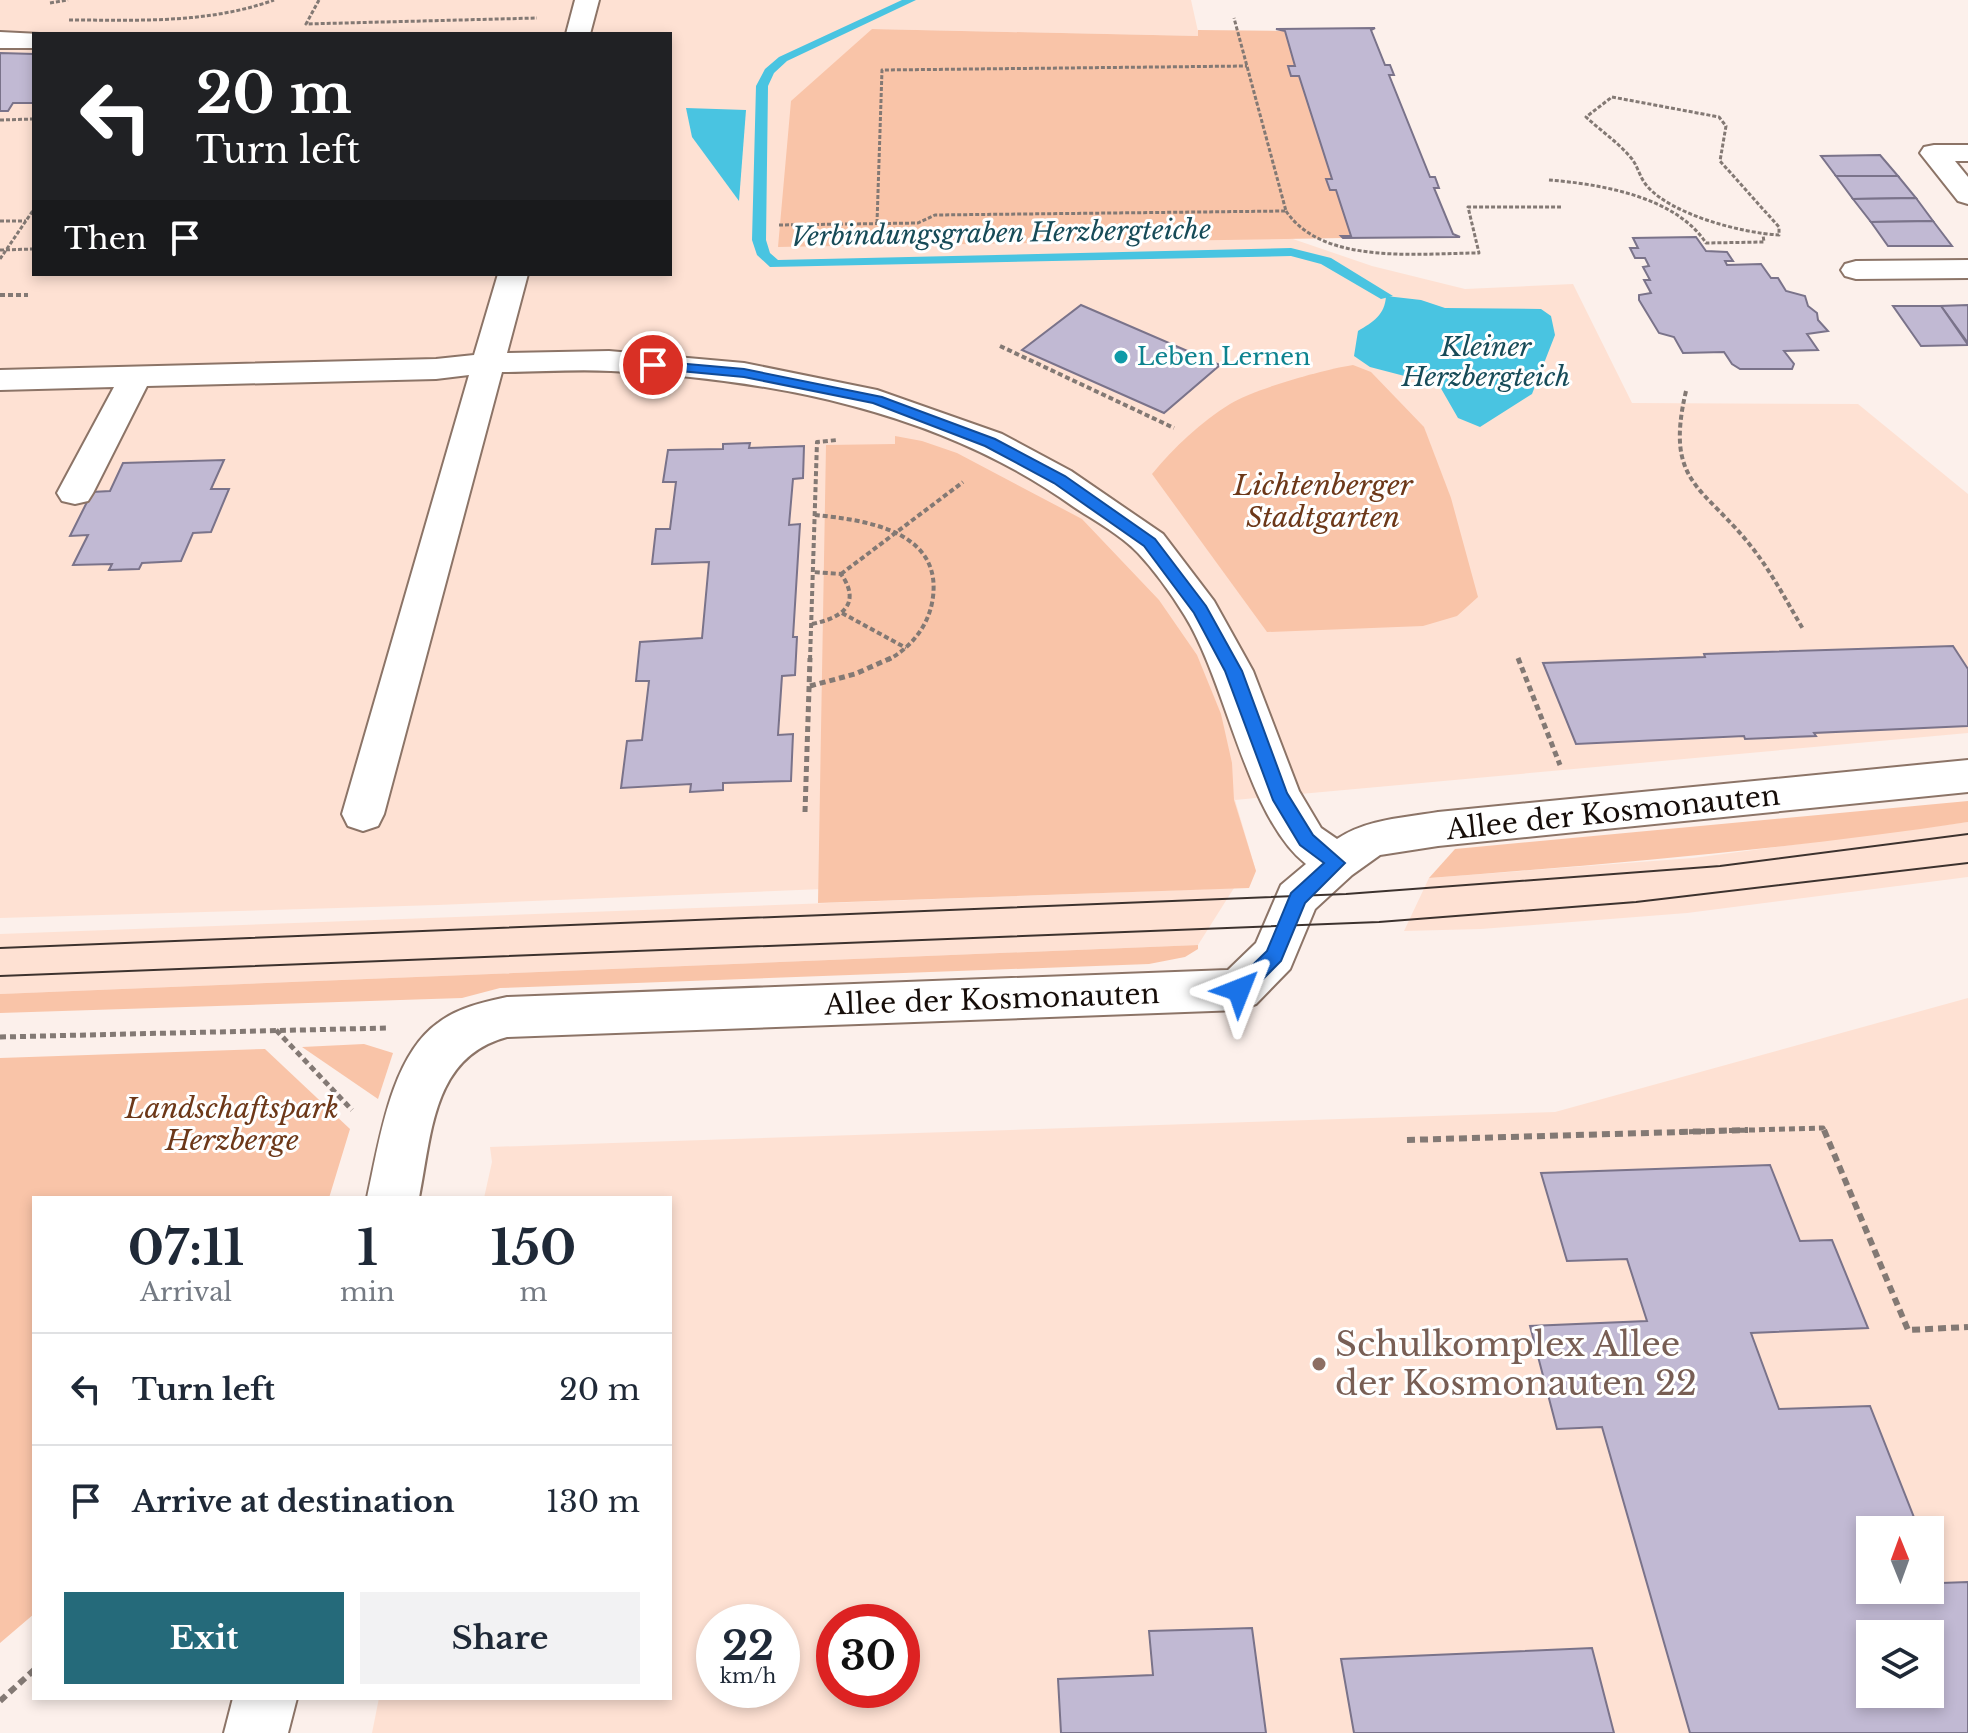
<!DOCTYPE html>
<style>
:root{--surface:#fff;--page:#f2f2f3;--text:#1f2937;--muted:#747a83;--line:#e0e1e3;--accent:#256a7a}
body{margin:0;font-family:"Libre Baskerville",serif;background:var(--page);color:var(--text);height:100vh;display:flex;flex-direction:column;font-size:30px;white-space:nowrap}
*{box-sizing:border-box;margin:0}
p{font-size:26px;color:var(--muted)}
.icon{flex:none;width:44px;height:44px;fill:none;stroke:currentColor;stroke-width:2;stroke-linecap:round;stroke-linejoin:round}
.map{position:relative;flex:1;overflow:hidden}
.details{position:absolute;left:32px;top:1196px;width:640px;height:504px;display:flex;flex-direction:column;background:var(--surface);border-radius:0px;box-shadow:0 4px 12px #0003}
.details>*{flex:none}
.banner{position:absolute;left:32px;top:32px;width:640px;height:244px;border-radius:0px;box-shadow:0 4px 12px #0003;background:#202124;color:#fff;overflow:hidden}
.needle{width:52px;rotate:359deg}
.buttons{position:absolute;left:1856px;top:1516px;display:grid;gap:16px}
.buttons a{display:grid;place-items:center;width:88px;height:88px;border-radius:0px;background:var(--surface);box-shadow:0 4px 12px #0003;font-size:40px}
.speed{position:absolute;left:696px;top:1604px;display:flex;gap:16px;font-size:40px;font-weight:700;text-align:center}
.speed>*{display:grid;place-content:center;width:104px;height:104px;border-radius:50%;background:var(--surface);box-shadow:0 4px 12px #0003;line-height:1}
.speed small{font-size:20px;font-weight:400}
.speed .limit{border:12px solid #d22;background:#fff;color:#111}
.pin{position:absolute;display:grid;place-items:center;width:68px;height:68px;color:#fff;margin:-34px;border:4px solid #fff;border-radius:50%;box-shadow:0 2px 8px #0007}
.me{position:absolute;width:88px;margin:-44px;rotate:45deg;stroke-linejoin:round;filter:drop-shadow(0 0 6px #0008)}
.turn{display:flex;align-items:center;gap:28px;height:168px;padding:0 32px;font-size:36px}
.turn .icon{width:104px;height:104px;stroke-width:2.5}
.turn b{display:block;font-size:56px;line-height:68px}
.then{display:flex;align-items:center;height:76px;padding:0 32px;background:#0003;gap:16px;font-size:30px}
.eta{display:flex;justify-content:space-evenly;align-items:center;height:136px;text-align:center}
.eta b{font-size:48px;font-weight:700;line-height:56px}
.primary-button{display:flex;gap:16px;margin-top:auto;padding:16px 32px}
.primary-button a{flex:1;height:92px;border-radius:0px;background:var(--accent);color:#fff;font-size:32px;font-weight:700;line-height:92px;text-align:center}
.primary-button a+a{background:var(--page);color:var(--text)}
ul{padding:0;list-style:none}
li{display:flex;align-items:center;gap:24px;height:112px;padding:0 32px;border-top:2px solid var(--line)}
li div{flex:1}
li b{display:block;font-size:30px}
li em{font-style:normal}
.map>svg:first-child{display:block}
</style>
<div class="map">
<svg width="1968" height="1733" viewBox="0 0 1968 1733">
<rect width="100%" height="100%" fill="#fcf0eb"/>
<!-- built -->
<g fill="#fee1d3" fill-rule="evenodd">
<path d="M0,0H1191L1199,36L872,29L778,247L1290,238L1372,266L1465,289L1573,284L1632,403L1858,404L1968,494V733L1235,800L1256,871L438,905L0,918ZM34,34H670V274H34Z"/>
<path d="M1968,822V877L1687,913L1481,929L1404,931L1429,878L1693,858Z"/>
<path d="M1234,888L1198,945L0,994V934Z"/>
<path d="M1968,998V1733H372L379,1698H670V1198H484L492,1162L490,1147L1555,1112ZM1870,1530H1930V1590H1870ZM714,1622H782V1690H714ZM834,1622H902V1690H834ZM1870,1634H1930V1694H1870Z"/>
</g>
<!-- green -->
<g fill="#f9c4a8">
<path d="M872,29L1198,36V30L1285,31L1295,66H1288L1291,76H1299L1332,179L1326,180L1330,190H1336L1351,236H1342L1343,238L778,247L791,101Z"/>
<path d="M1353,365L1371,372L1424,427L1451,498L1478,597L1457,616L1423,626L1267,632L1152,474C1174,447 1201,422 1230,404C1257,388 1322,370 1353,365Z"/>
<path d="M895,436L922,441L957,453L1082,519L1159,600L1197,655L1221,714L1232,763L1234,800L1256,871L1249,888L818,903L826,445L895,444Z"/>
<path d="M1968,801V822C1789,849 1610,864 1429,878L1455,849Z"/>
<path d="M1198,945V949L1185,957L1149,964L500,988L462,998L0,1013V994Z"/>
<path d="M364,1044L393,1053L378,1099L302,1047Z"/>
<path d="M265,1049L350,1129L329,1198H34V1614L0,1643V1058Z"/>
</g>
<!-- water -->
<g fill="#49c4e1">
<path d="M686,108L746,110L739,201L692,137Z"/>
<path d="M1386,296L1421,300L1445,308L1541,309L1551,316L1555,335L1532,394L1480,427L1458,418L1439,385L1370,367L1354,356L1358,331C1373,322 1385,315 1386,296Z"/>
</g>
<g fill="none" stroke-linecap="round" stroke-linejoin="round">
<!-- stream -->
<path fill="#49c4e1" fill-rule="evenodd" d="M902,0H916L787,61L774,73L768,86L766,240L770,253L778,260L1291,248L1331,258L1393,296L1381,299L1321,264L1291,256L770,267L757,255L752,240L756,86L765,69L779,57Z"/>
</g>
<!-- building -->
<g fill="#c1b9d3" stroke="#7a738a" stroke-width="2" fill-rule="evenodd">
<path d="M1375,28L1371,30L1385,65H1390L1394,75H1389L1430,177H1435L1439,188H1434L1453,234L1460,237L1343,238L1341,236H1351L1336,190H1330L1326,179H1332L1299,76H1291L1288,66H1295L1285,31L1276,29Z"/>
<path d="M0,53L34,54V103H13L8,111H0Z"/>
<path d="M1880,155L1898,176H1836L1821,156Z"/>
<path d="M1836,176H1898L1916,198L1853,199Z"/>
<path d="M1916,198L1933,221L1871,222L1853,199Z"/>
<path d="M1933,221L1952,246H1888L1871,222Z"/>
<path d="M1696,237L1706,251L1727,252L1733,261H1725L1727,265L1761,264L1771,278H1778L1786,291L1805,296L1808,306L1817,313L1818,320L1828,331L1807,334L1818,350L1784,351L1794,364L1792,369H1740L1732,364L1724,352L1683,353L1674,337L1659,333L1639,300V295L1651,293L1644,280H1650L1643,267L1649,266L1645,258H1635L1630,248H1638L1633,238Z"/>
<path d="M1081,305L1220,365L1164,413L1022,350Z"/>
<path d="M1968,305V343L1941,306Z"/>
<path d="M1893,306H1941L1968,345L1921,346Z"/>
<path d="M750,443L749,448L804,446L803,478L793,479L789,525L800,524L793,637H797L795,675L782,676L778,735L793,734L791,781L723,783V790L690,792L691,784L621,788L627,741L642,740L649,681H636L640,642L702,638L709,562L652,564L656,529H670L676,482H663L668,450L723,449V444Z"/>
<path d="M224,460L211,489H229L211,532L193,533L181,561L142,563L139,569L109,570L112,564L73,565L88,535L70,536L92,492L110,491L123,463Z"/>
<path d="M1953,646L1968,669V726L1814,733L1816,736L1745,739L1744,736L1576,744L1543,663L1705,657L1704,654Z"/>
<path d="M1770,1165L1800,1241L1832,1240L1868,1328L1751,1333L1779,1409L1870,1406L1919,1530H1870V1590H1930V1556L1941,1583L1968,1582V1733H1690L1602,1427L1557,1429L1530,1326L1647,1321L1627,1259L1567,1261L1541,1173ZM1870,1634H1930V1694H1870Z"/>
<path d="M1252,1628L1266,1733H1061L1058,1679L1153,1675L1149,1631Z"/>
<path d="M1592,1648L1614,1733H1354L1341,1659Z"/>
</g>
<g fill="none" stroke-linecap="round" stroke-linejoin="round">
<defs>
<g id="minor">
<path d="M575,0H599L590,34H566Z"/>
<path d="M0,32L40,34H34V48H0Z"/>
<path d="M1934,145H1968V161H1955L1968,177V204L1958,201L1920,153L1924,147Z"/>
<path d="M1968,260V278L1856,279L1845,276L1841,270L1845,264L1856,261Z"/>
<path d="M498,274H528L507,353L609,351L744,363L877,390L1002,434L1071,471L1163,534L1214,601L1253,671L1299,791L1321,828L1337,839C1367,819 1403,818 1438,812L1968,760V792L1438,846L1380,855L1352,875L1315,909L1290,969L1256,1004L1239,1010L507,1037C432,1057 432,1134 419,1198H367C379,1145 390,1057 438,1023C457,1008 484,1002 507,997L1228,970L1256,943L1281,885L1306,864C1247,818 1227,684 1185,616C1172,595 1155,571 1138,553C1121,535 1095,521 1074,507C940,411 773,379 611,371C575,369 538,372 502,372L384,814L378,826L363,831L348,826L342,814L469,375L436,379L147,386L93,493L88,501L75,504L62,501L57,493L114,387L0,390V370L436,359L474,355Z"/>
<path d="M233,1698H297L288,1733H224Z"/>
</g>
</defs>
<!-- minor casing -->
<use href="#minor" stroke="#8c7467" stroke-width="4"/>
<!-- path-far3 -->
<g stroke="#837974" stroke-width="3" stroke-dasharray="4 2" stroke-linecap="butt">
<path d="M319,0L306,24L537,18"/>
<path d="M50,3L68,0"/>
<path d="M69,20C139,20 207,24 274,0"/>
<path d="M1612,97L1719,117L1726,126L1720,161L1779,227V235C1742,233 1672,215 1647,186C1640,178 1638,167 1632,159C1619,143 1601,131 1586,117Z"/>
<path d="M0,120L34,119"/>
<path d="M1549,180C1601,184 1676,197 1706,243L1764,242L1763,235"/>
<path d="M1286,211C1323,266 1420,253 1479,253L1468,207H1561"/>
<path d="M0,221H26"/>
<path d="M877,223L882,70L1247,66"/>
<path d="M779,225L918,223L935,215L1286,211L1234,18"/>
<path d="M0,250L34,249"/>
<path d="M0,259L34,209"/>
</g>
<!-- path-far2 -->
<g stroke="#837974" stroke-width="4" stroke-dasharray="5 3" stroke-linecap="butt">
<path d="M0,295H28"/>
<path d="M1000,346L1174,428"/>
<path d="M1686,391C1664,485 1704,485 1754,550C1773,575 1787,602 1803,629"/>
<path d="M815,515C866,520 946,531 932,603C927,628 910,648 888,660"/>
<path d="M841,574L963,482"/>
<path d="M842,613L906,648"/>
<path d="M812,624C842,618 862,604 841,574L813,572"/>
<path d="M810,660L817,442L837,440"/>
</g>
<!-- path-far1 -->
<g stroke="#837974" stroke-width="5" stroke-dasharray="6 4" stroke-linecap="butt">
<path d="M1518,658L1560,765"/>
<path d="M810,686L855,674L891,658"/>
<path d="M805,812L810,658"/>
<path d="M276,1030L352,1110"/>
<path d="M0,1037L387,1028"/>
<path d="M1679,1132L1823,1128L1825,1132"/>
</g>
<!-- path -->
<g stroke="#837974" stroke-width="6" stroke-dasharray="8 5" stroke-linecap="butt">
<path d="M1824,1130L1908,1330L1968,1327"/>
<path d="M1407,1140L1748,1130"/>
<path d="M0,1701L34,1670"/>
</g>
<!-- minor -->
<use href="#minor" fill="#fff" fill-rule="evenodd"/>
<!-- tram -->
<g stroke="#3c322e" stroke-width="2">
<path d="M0,948L1346,894L1720,866L1968,834"/>
<path d="M0,976L1379,922L1636,902L1968,863"/>
</g>
</g>
<!-- route -->
<path fill="#1a73e8" stroke="#114b97" stroke-width="2" d="M653,361L744,369L882,397L995,439L1065,476L1155,539L1206,606L1242,671L1287,793L1313,835L1345,863L1305,903L1281,961L1246,996L1239,998L1233,996L1230,990L1233,984L1267,951L1291,893L1324,863L1300,845L1273,800L1225,671L1194,613L1144,546L1054,483L985,446L873,403L744,377L648,368V362Z"/>
<!-- markers -->
<circle fill="#0f9aa8" stroke="#fff" stroke-width="3" cx="1121" cy="357" r="8"/>
<circle fill="#8d6e63" stroke="#fff" stroke-width="3" cx="1319" cy="1364" r="8"/>
<g text-anchor="middle" stroke-width="6" stroke-linejoin="round" paint-order="stroke">
<!-- far-culture labels -->
<g font-size="24" fill="#0d838f" stroke="#fff" text-anchor="start">
<text x="1137" y="365">Leben Lernen</text>
</g>
<!-- far-water labels -->
<g font-size="26" font-style="italic" fill="#174b58" stroke="#fff">
<text transform="translate(1001 233) rotate(-1)" y="9">Verbindungsgraben Herzbergteiche</text>
<text x="1486" y="356">Kleiner<tspan x="1486" dy="30">Herzbergteich</tspan></text>
</g>
<!-- park labels -->
<g font-size="28" font-style="italic" fill="#6d3819" stroke="#fff">
<text x="1323" y="495">Lichtenberger<tspan x="1323" dy="32">Stadtgarten</tspan></text>
<text x="232" y="1118">Landschaftspark<tspan x="232" dy="32">Herzberge</tspan></text>
</g>
<!-- street labels -->
<g font-size="28" fill="#160d09" stroke="#fff">
<text transform="translate(1613 812) rotate(-6)" y="10">Allee der Kosmonauten</text>
<text transform="translate(992 999) rotate(-2)" y="10">Allee der Kosmonauten</text>
</g>
<!-- near-education labels -->
<g font-size="34" fill="#785e54" stroke="#fff" text-anchor="start">
<text x="1335" y="1356">Schulkomplex Allee<tspan x="1335" dy="39">der Kosmonauten 22</tspan></text>
</g>
</g>
</svg>
<div class="buttons">
<a><svg class="needle" viewBox="-14 -14 28 28"><path d="M0-13l5 13h-10z" fill="#e53935"/><path d="M0 13l5-13h-10z" fill="#747a83"/></svg></a>
<a><svg class="icon" aria-label="layers" viewBox="0 0 24 24"><path d="M12 4l9 5-9 5-9-5zM3 14l9 5 9-5"/></svg></a>
</div>
<div class="speed"><div>22<small>km/h</small></div><div class="limit">30</div></div>
<div class="pin" style="left:653px;top:365px;background:#d93025"><svg class="icon" aria-label="arrive" viewBox="0 0 24 24"><path d="M6 21V4h12l-3 4 3 4H6"/></svg></div>
<svg class="me" style="left:1239px;top:990px" viewBox="-20 -20 40 40"><path d="M0-17L14 15 0 8-14 15z" fill="#1a73e8" stroke="#fff" stroke-width="4"/></svg>
<div class="banner">
<div class="turn"><svg class="icon" aria-label="left" viewBox="0 0 24 24"><path d="M17 20v-9H6M10 6l-5 5 5 5"/></svg><div><b>20 m</b>Turn left</div></div>
<div class="then">Then<svg class="icon" aria-label="arrive" viewBox="0 0 24 24"><path d="M6 21V4h12l-3 4 3 4H6"/></svg></div>
</div>
<section class="details">
<div class="eta">
<div><b>07:11</b><p>Arrival</p></div>
<div><b>1</b><p>min</p></div>
<div><b>150</b><p>m</p></div>
</div>
<ul>
<li><svg class="icon" aria-label="left" viewBox="0 0 24 24"><path d="M17 20v-9H6M10 6l-5 5 5 5"/></svg><div><b>Turn left</b></div><em>20 m</em></li>
<li><svg class="icon" aria-label="arrive" viewBox="0 0 24 24"><path d="M6 21V4h12l-3 4 3 4H6"/></svg><div><b>Arrive at destination</b></div><em>130 m</em></li>
</ul>
<div class="primary-button"><a>Exit</a><a>Share</a></div>
</section>
</div>
